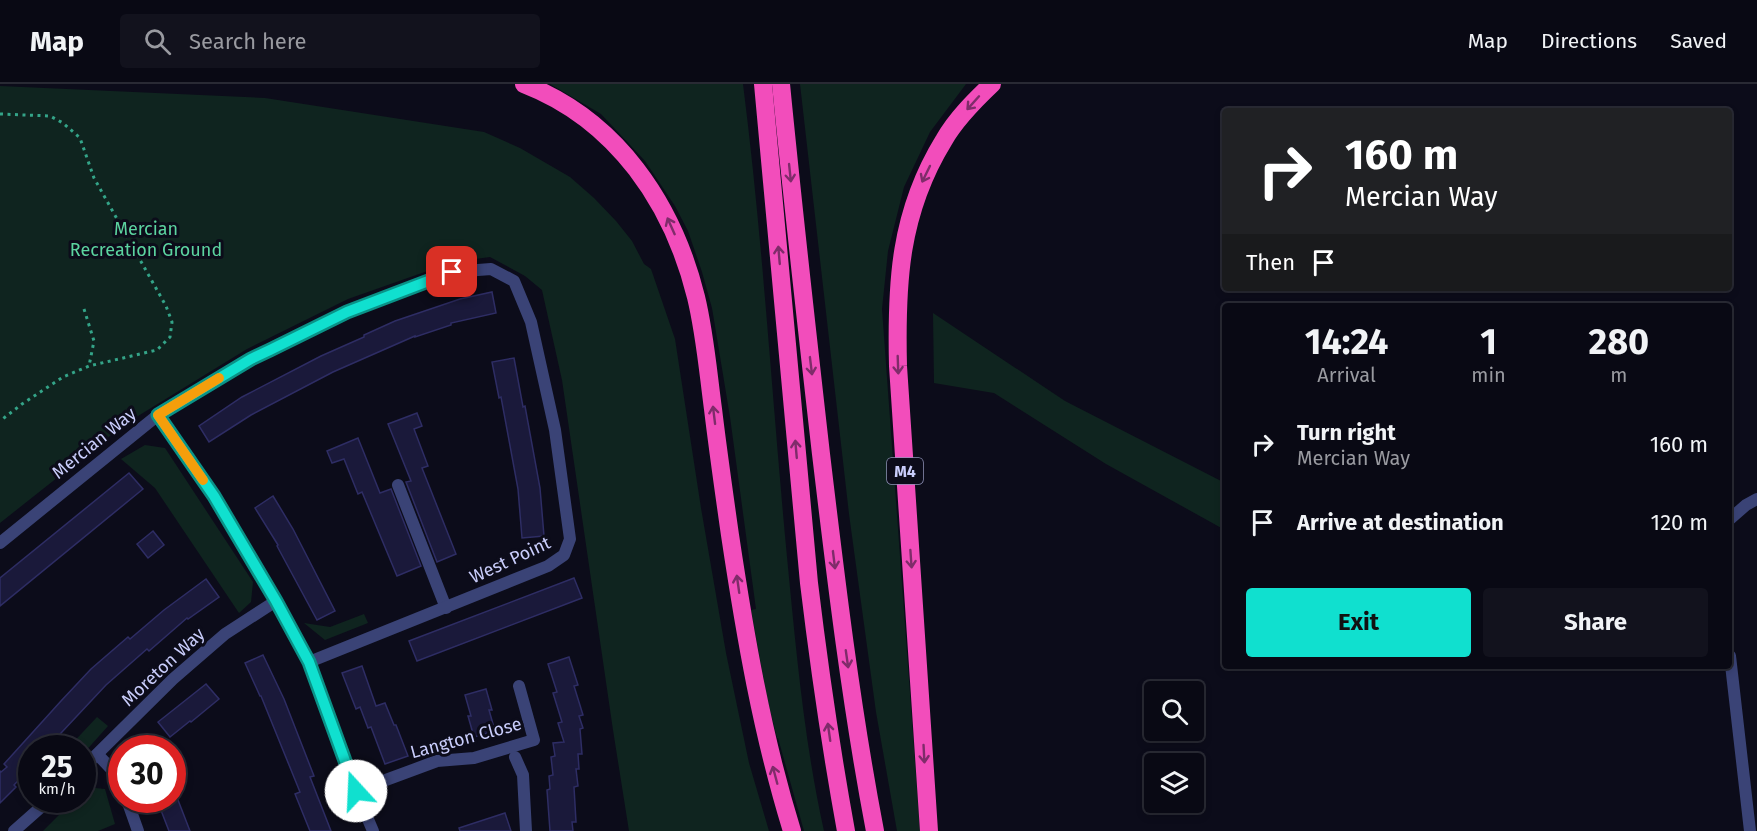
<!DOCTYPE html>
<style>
:root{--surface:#090914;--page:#12121d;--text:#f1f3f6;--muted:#999aa0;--line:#292a34;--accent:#10e0cf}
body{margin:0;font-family:"Fira Sans",sans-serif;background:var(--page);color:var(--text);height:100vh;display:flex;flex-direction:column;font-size:22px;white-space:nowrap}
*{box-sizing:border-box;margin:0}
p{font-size:20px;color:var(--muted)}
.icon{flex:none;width:33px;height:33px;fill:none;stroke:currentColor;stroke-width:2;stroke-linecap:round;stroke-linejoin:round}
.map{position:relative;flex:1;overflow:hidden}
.sheet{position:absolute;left:1222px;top:219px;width:510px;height:366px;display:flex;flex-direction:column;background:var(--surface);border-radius:6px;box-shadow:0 3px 9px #0003,0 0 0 2px var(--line)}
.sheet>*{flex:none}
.top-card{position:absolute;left:1222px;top:24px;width:510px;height:183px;border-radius:6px;box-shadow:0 3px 9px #0003,0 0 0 2px var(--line);background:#202124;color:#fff;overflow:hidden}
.buttons{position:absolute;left:1144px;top:597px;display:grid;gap:12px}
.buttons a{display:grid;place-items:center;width:60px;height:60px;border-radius:6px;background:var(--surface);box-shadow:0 3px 9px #0003,0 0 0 2px var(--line);font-size:30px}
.speed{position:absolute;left:18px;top:651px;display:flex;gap:12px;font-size:30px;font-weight:700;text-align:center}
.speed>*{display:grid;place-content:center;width:78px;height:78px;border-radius:50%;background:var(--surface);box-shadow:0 3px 9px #0003,0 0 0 2px var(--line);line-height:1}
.speed small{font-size:15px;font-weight:400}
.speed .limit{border:9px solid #d22;background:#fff;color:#111}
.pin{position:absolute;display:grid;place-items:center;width:51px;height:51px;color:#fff;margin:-26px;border-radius:12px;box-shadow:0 3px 9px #0006}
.me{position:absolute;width:66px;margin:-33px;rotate:340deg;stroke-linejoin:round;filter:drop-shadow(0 0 4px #0008)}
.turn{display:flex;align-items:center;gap:21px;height:126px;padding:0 24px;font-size:27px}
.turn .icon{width:78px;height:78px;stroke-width:2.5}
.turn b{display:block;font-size:42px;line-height:51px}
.then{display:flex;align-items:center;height:57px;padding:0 24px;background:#0003;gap:12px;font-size:22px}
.eta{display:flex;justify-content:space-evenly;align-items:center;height:102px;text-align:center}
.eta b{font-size:36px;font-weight:700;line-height:42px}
.action{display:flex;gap:12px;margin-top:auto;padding:12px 24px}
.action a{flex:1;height:69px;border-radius:6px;background:var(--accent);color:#111;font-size:24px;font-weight:700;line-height:69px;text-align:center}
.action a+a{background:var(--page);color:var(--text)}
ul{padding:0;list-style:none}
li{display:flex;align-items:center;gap:18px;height:78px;padding:0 24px}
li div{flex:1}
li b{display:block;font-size:22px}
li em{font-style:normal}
header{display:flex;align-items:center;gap:36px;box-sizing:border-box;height:84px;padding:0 30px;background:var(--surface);border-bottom:2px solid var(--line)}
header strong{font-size:28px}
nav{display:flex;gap:33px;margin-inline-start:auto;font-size:21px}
.search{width:420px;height:54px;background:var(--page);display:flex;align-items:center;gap:15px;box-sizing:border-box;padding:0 21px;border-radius:6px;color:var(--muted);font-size:22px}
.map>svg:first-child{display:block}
</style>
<header>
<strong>Map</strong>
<div class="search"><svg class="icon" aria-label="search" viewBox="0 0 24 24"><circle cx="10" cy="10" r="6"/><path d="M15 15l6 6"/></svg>Search here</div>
<nav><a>Map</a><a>Directions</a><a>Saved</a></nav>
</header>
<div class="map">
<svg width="1757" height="747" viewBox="0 0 1757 747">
<rect width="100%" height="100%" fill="#0c0c1a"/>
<!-- green -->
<g fill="#0f241f">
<path d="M550,0H743C763,157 772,316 787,473C796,565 804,657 824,747H804L778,654H777L767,614L751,526L756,525L730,333L712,224L702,188L688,147L675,122L645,77L601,30Z"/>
<path d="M800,0H966L930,48L904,103L888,167L882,225L920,747H897L876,628L849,430Z"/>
<path d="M0,2L265,14L484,48L520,64L570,93L594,114L616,137L632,157L644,180L651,185L675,255L701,424L726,569L749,679L769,747H629L613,646L562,296L542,206L525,192L490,173L453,178L348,215L247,265L125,340L0,439Z"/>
<path d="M933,229L1065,317L1225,399V446L1106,380L994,309L934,299Z"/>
<path d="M145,361L165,364L253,498L251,518L239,529L155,404L121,375Z"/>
<path d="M364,530L368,539L325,556L304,539L330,543Z"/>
<path d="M97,633L108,642L83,670L82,664H68Z"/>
<path d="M86,703L105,705L115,740L98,747H43L74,716H82L83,707Z"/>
</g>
<!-- building -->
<g fill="#1a193a" stroke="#2e2d64" stroke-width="1.5">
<path d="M492,208L496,229L451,239V241L415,253V252L333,288L251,331L209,358L199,342L242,313L321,272L364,253V251L395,237L460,215Z"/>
<path d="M514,274L523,323L525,322L540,404L544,452L522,454L518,405L501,313L499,314L492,278Z"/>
<path d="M417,329L422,342L414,345L428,382L422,384L456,470L437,478L406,398L411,397L388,340Z"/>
<path d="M358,354L380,409L391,405L421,482L397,492L362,408L358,410L344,375L332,379L327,367Z"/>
<path d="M129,389L143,405L0,522V494Z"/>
<path d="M273,412L293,445L335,527L317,536L277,462L278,461L255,424Z"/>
<path d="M153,447L164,461L148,474L137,460Z"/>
<path d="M574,494L582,514L417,577L409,557Z"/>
<path d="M206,495L219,513L188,535L187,534L149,567L147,565L106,601L47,664H32V682L14,701L16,703L0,719V687L1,688L7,683L4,680L61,617L91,585L128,553L130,555L164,526Z"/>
<path d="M263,571L284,615L314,692L310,693L331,747H310L295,710L300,708L261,612H260L245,579Z"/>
<path d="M569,573L578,601L574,602L583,631L579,632L583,644L580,645L582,670H578L579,685H576L578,702L574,703L576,738H572L573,747H550L547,706L550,705L549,692L553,691L551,673L555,672L553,659L564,658L558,639L562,638L553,609L557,608L548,580Z"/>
<path d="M362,582L376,622L385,619L394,641H396L408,672L385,680L371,643L368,644L360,623L356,625L342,589Z"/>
<path d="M206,600L219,615L191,638L190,637L170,653L158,638Z"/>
<path d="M486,605L492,626H489L495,647L474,653L468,632H471L465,611Z"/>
<path d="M157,716H178L190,747H169Z"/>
<path d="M505,729L511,747H460L459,744Z"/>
</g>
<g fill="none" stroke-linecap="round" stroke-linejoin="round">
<!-- path -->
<g stroke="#34a488" stroke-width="3" stroke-dasharray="3 4.5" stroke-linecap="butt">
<path d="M0,30L50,32L63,39L80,54L94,94L166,222L172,238L170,253L157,266L89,282L63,293L22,320L0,337"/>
<path d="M84,225L94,257L89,282"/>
</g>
<!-- minor -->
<g stroke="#3a4376" stroke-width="12">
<path d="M158,331L214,412L276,517L309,578L356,707L373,747"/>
<path d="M398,401L446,524"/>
<path d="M1730,435L1746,421L1757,415"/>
<path d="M0,459L158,331L251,275L347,228L452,188L491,185L514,197L531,238L555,346L570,455L564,471L548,482L309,578"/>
<path d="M1730,572L1750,747"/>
<path d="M98,671L119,693L122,701"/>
<path d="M515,673L523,691L526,747"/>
<path d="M82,685L173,595L225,550L276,517"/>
<path d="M356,707L437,677L474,674L534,656L519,602"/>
<path d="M127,716L138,747"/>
<path d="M14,747L49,716"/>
</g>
<!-- motorway -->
<g stroke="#f24dbb" stroke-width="18">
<path d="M524,0C617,36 673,120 696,213C705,250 708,288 713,325C718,367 724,409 730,451C745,551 762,650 792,747"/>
<path d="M763,0L809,499C819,582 831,665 846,747"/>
<path d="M781,0C793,123 807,247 821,370C836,496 851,622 875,747"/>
<path d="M929,747L898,282C896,200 899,129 944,56C956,35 974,17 992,0"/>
</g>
</g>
<!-- one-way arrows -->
<defs><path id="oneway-shaft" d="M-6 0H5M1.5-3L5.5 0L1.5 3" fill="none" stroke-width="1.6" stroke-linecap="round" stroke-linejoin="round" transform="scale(1.5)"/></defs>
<g stroke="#7f2c6a">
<use href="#oneway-shaft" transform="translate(973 19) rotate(132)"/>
<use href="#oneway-shaft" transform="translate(790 89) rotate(84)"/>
<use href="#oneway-shaft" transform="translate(926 90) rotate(116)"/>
<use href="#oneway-shaft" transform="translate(671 142) rotate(-114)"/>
<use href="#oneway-shaft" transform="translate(779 171) rotate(-95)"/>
<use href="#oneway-shaft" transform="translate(898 281) rotate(88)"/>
<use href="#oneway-shaft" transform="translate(811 282) rotate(83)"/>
<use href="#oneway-shaft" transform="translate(714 331) rotate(-97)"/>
<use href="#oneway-shaft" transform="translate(796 365) rotate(-95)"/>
<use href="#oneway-shaft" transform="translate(911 475) rotate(86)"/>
<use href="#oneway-shaft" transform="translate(834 476) rotate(83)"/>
<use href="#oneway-shaft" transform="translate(738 500) rotate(-98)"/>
<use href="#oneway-shaft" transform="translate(847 575) rotate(82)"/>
<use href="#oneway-shaft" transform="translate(829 648) rotate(-98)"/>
<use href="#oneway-shaft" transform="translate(924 670) rotate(87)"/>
<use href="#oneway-shaft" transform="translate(775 691) rotate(-105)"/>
</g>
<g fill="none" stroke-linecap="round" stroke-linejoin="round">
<defs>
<path id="route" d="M356,707L309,578L276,517L214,412L158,331L251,275L270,266L347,228L452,188"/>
</defs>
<!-- route casing -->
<use href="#route" stroke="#0a9287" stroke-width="15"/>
<!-- route -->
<use href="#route" stroke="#10e0cf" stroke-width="10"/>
<!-- slow -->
<path stroke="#f59e0b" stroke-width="10" d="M203,396L158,331L219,294"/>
</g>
<g text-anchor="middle" stroke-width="6" stroke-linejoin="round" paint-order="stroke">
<!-- shield labels -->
<rect fill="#0c0c1a" stroke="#9093b8" stroke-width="1.5" x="887" y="374" width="36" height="26" rx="4.5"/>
<g font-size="16" font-weight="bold" fill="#c9cdfb">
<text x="905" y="393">M4</text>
</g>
<!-- park labels -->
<g font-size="18" fill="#5cd4a0" stroke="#0c0c1a">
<text x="146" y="151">Mercian<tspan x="146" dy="21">Recreation Ground</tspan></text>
</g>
<!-- street labels -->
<g font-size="18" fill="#c9cdfb" stroke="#0c0c1a">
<text transform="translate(94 359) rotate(-39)" y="6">Mercian Way</text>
<text transform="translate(510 476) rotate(-25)" y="6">West Point</text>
<text transform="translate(163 583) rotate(-43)" y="6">Moreton Way</text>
<text transform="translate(466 654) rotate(-15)" y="6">Langton Close</text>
</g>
</g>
</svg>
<div class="buttons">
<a><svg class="icon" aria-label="search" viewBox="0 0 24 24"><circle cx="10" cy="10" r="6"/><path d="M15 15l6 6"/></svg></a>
<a><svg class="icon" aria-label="layers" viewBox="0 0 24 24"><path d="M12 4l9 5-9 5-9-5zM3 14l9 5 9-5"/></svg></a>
</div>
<div class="speed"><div>25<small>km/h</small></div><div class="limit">30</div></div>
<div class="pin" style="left:452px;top:188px;background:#d93025"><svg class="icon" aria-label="arrive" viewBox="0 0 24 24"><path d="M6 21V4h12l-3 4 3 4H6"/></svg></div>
<svg class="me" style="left:356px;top:707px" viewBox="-20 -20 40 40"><circle r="19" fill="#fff"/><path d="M0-13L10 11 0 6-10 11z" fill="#10e0cf"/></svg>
<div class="top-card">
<div class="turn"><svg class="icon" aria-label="right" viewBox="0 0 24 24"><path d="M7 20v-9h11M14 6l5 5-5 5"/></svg><div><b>160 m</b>Mercian Way</div></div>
<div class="then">Then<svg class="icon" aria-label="arrive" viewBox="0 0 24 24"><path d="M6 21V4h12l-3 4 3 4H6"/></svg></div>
</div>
<section class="sheet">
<div class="eta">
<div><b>14:24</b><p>Arrival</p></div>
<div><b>1</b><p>min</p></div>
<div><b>280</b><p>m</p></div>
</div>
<ul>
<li><svg class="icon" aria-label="right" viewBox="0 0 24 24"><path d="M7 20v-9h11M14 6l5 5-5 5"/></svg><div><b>Turn right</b><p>Mercian Way</p></div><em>160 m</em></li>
<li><svg class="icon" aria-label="arrive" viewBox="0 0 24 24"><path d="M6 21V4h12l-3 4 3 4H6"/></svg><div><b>Arrive at destination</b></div><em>120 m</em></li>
</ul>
<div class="action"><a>Exit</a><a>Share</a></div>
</section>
</div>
